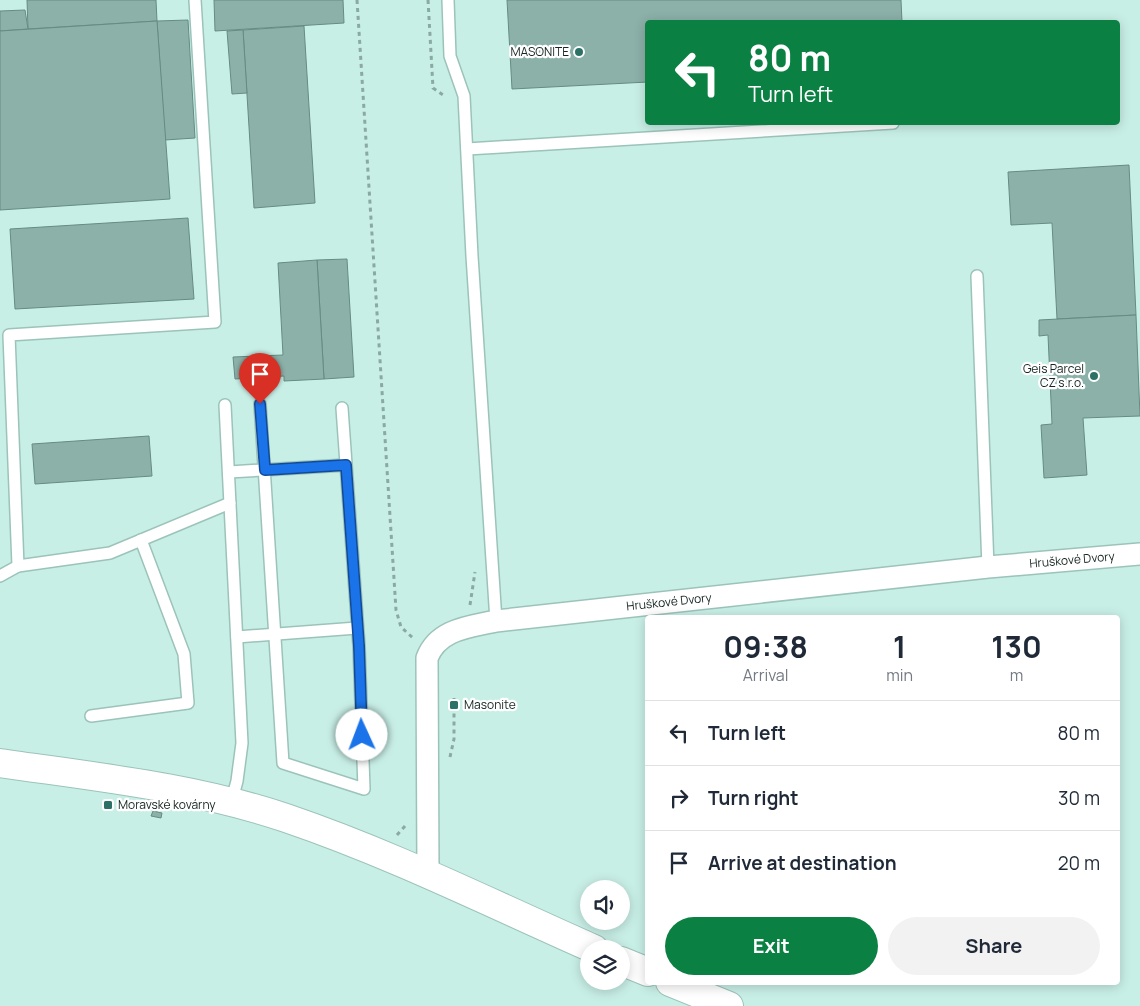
<!DOCTYPE html>
<meta charset="utf-8">
<style>
:root{--surface:#fff;--page:#f2f2f3;--text:#1f2937;--muted:#747a83;--line:#e0e1e3;--accent:#0b8043}
body{margin:0;font-family:Manrope,sans-serif;background:var(--page);color:var(--text);height:100vh;display:flex;flex-direction:column;font-size:19px;white-space:nowrap}
*{box-sizing:border-box;margin:0}
p{font-size:16px;color:var(--muted)}
.icon{flex:none;width:28px;height:28px;fill:none;stroke:currentColor;stroke-width:2;stroke-linecap:round;stroke-linejoin:round}
.map{position:relative;flex:1;overflow:hidden}
.sheet{position:absolute;left:645px;top:615px;width:475px;height:370px;display:flex;flex-direction:column;background:var(--surface);border-radius:5px;box-shadow:0 2px 12px #0003}
.sheet>*{flex:none}
.guide{position:absolute;left:645px;top:20px;width:475px;height:105px;border-radius:5px;box-shadow:0 2px 12px #0003;background:#0b8043;color:#fff;overflow:hidden}
.buttons{position:absolute;left:580px;top:880px;display:grid;gap:10px}
.buttons a{display:grid;place-items:center;width:50px;height:50px;border-radius:50%;background:var(--surface);box-shadow:0 2px 12px #0003;font-size:25px}
.pin{position:absolute;display:grid;place-items:center;width:42px;height:42px;color:#fff;margin:-51px -21px;border-radius:50% 50% 50% 0;rotate:-45deg;box-shadow:0 0 5px #0007}
.pin .icon{rotate:45deg}
.me{position:absolute;width:55px;margin:-28px;rotate:358deg;stroke-linejoin:round;filter:drop-shadow(0 0 4px #0008)}
.turn{display:flex;align-items:center;gap:18px;height:105px;padding:0 20px;font-size:22px}
.turn .icon{width:65px;height:65px;stroke-width:2.5}
.turn b{display:block;font-size:35px;line-height:42px}
.eta{display:flex;justify-content:space-evenly;align-items:center;height:85px;text-align:center}
.eta b{font-size:30px;font-weight:700;line-height:35px}
.button{display:flex;gap:10px;margin-top:auto;padding:10px 20px}
.button a{flex:1;height:58px;border-radius:30px;background:var(--accent);color:#fff;font-size:20px;font-weight:700;line-height:58px;text-align:center}
.button a+a{background:var(--page);color:var(--text)}
ul{padding:0;list-style:none}
li{display:flex;align-items:center;gap:15px;height:65px;padding:0 20px;border-top:1px solid var(--line)}
li div{flex:1}
li b{display:block;font-size:19px}
li em{font-style:normal}
.map>svg:first-child{display:block}
</style>
<div class="map">
<svg width="1140" height="1006" viewBox="0 0 1140 1006">
<rect width="100%" height="100%" fill="#c8efe6"/>
<!-- building -->
<g fill="#8cb1a9" stroke="#668b83">
<path d="M27,0H156L157,21L28,29Z"/>
<path d="M214,0H343L344,23L215,31Z"/>
<path d="M507,0H901L902,22H648V82L512,89Z"/>
<path d="M25,10L28,29L0,31V11Z"/>
<path d="M188,20L195,138L165,140L157,21Z"/>
<path d="M157,21L170,199L0,210V31Z"/>
<path d="M304,26L315,203L254,208L243,30Z"/>
<path d="M243,30L247,93L232,94L227,31Z"/>
<path d="M1129,165L1136,315L1057,319L1052,223L1011,225L1008,172Z"/>
<path d="M188,218L194,299L15,309L10,229Z"/>
<path d="M347,259L354,377L324,379L317,260Z"/>
<path d="M317,260L324,379L284,381V376L235,379L233,357L283,355L278,263Z"/>
<path d="M1136,315L1140,416L1083,418L1087,475L1044,478L1041,425L1052,424L1048,335L1039,336V320Z"/>
<path d="M149,436L152,476L35,484L32,444Z"/>
<path d="M153,811L162,813L161,818L151,816Z"/>
</g>
<g fill="none" stroke-linecap="round" stroke-linejoin="round">
<defs>
<g id="lane">
<path d="M448,0L450,56L464,96L472,256L496,621"/>
<path d="M467,149L893,123"/>
<path d="M977,276L988,567"/>
<path d="M260,404L283,763L364,789L359,646L342,408"/>
<path d="M225,405L242,743L237,781L231,803"/>
<path d="M229,472L346,465"/>
<path d="M18,566L110,553L230,503"/>
<path d="M0,576L18,566L9,335L215,322L195,0"/>
<path d="M237,637L357,628"/>
<path d="M91,716L188,703L184,654L141,540"/>
</g>
<path id="street" d="M428,874L427,658C438,629 469,627 496,621L988,567L1140,554"/>
<g id="secondary">
<path d="M0,763C96,777 194,787 286,818C392,854 492,904 594,949"/>
<path d="M621,961L648,972"/>
<path d="M670,982L729,1006"/>
</g>
</defs>
<!-- lane casing -->
<use href="#lane" stroke="#9cc3ba" stroke-width="14"/>
<!-- street casing -->
<use href="#street" stroke="#9cc3ba" stroke-width="24"/>
<!-- secondary casing -->
<use href="#secondary" stroke="#9cc3ba" stroke-width="30"/>
<!-- path -->
<g stroke="#8aa9a2" stroke-width="3" stroke-dasharray="4 4" stroke-linecap="butt">
<path d="M357,0L396,610L401,627L414,639"/>
<path d="M428,0L433,88L446,97"/>
<path d="M470,605L475,572"/>
<path d="M450,757L454,739V698"/>
<path d="M397,835L406,825"/>
</g>
<!-- lane -->
<use href="#lane" stroke="#fff" stroke-width="11"/>
<!-- street -->
<use href="#street" stroke="#fff" stroke-width="21"/>
<!-- secondary -->
<use href="#secondary" stroke="#fff" stroke-width="28"/>
</g>
<g fill="none" stroke-linecap="round" stroke-linejoin="round">
<defs>
<path id="route" d="M260,404L265,470L346,465L359,646L362,735"/>
</defs>
<!-- route casing -->
<use href="#route" stroke="#114b97" stroke-width="12"/>
<!-- route -->
<use href="#route" stroke="#1a73e8" stroke-width="9"/>
</g>
<!-- markers -->
<g fill="#2c7165" stroke="#fff" stroke-width="2">
<circle cx="579" cy="52" r="5"/>
<circle cx="1094" cy="376" r="5"/>
<rect x="449" y="700" width="10" height="10" rx="2.5"/>
<rect x="103" y="800" width="10" height="10" rx="2.5"/>
</g>
<g text-anchor="middle" stroke-width="4.5" stroke-linejoin="round" paint-order="stroke">
<!-- poi labels -->
<g font-size="12" fill="#162522" stroke="#fff" text-anchor="end">
<text x="569" y="56">MASONITE</text>
<text x="1084" y="373">Geis Parcel<tspan x="1084" dy="14">CZ s.r.o.</tspan></text>
<text x="464" y="709" text-anchor="start">Masonite</text>
<text x="118" y="809" text-anchor="start">Moravské kovárny</text>
</g>
<!-- street labels -->
<g font-size="12" fill="#162522" stroke="#fff">
<text transform="translate(1072 560) rotate(-5)" y="4">Hruškové Dvory</text>
<text transform="translate(669 602) rotate(-6)" y="4">Hruškové Dvory</text>
</g>
</g>
</svg>
<div class="buttons">
<a><svg class="icon" aria-label="sound" viewBox="0 0 24 24"><path d="M4 9h4l5-4v14l-5-4H4zM17 9q2 3 0 6"/></svg></a>
<a><svg class="icon" aria-label="layers" viewBox="0 0 24 24"><path d="M12 4l9 5-9 5-9-5zM3 14l9 5 9-5"/></svg></a>
</div>
<div class="pin" style="left:260px;top:404px;background:#d93025"><svg class="icon" aria-label="arrive" viewBox="0 0 24 24"><path d="M6 21V4h12l-3 4 3 4H6"/></svg></div>
<svg class="me" style="left:362px;top:735px" viewBox="-20 -20 40 40"><circle r="19" fill="#fff"/><path d="M0-13L10 11 0 6-10 11z" fill="#1a73e8"/></svg>
<div class="guide">
<div class="turn"><svg class="icon" aria-label="left" viewBox="0 0 24 24"><path d="M17 20v-9H6M10 6l-5 5 5 5"/></svg><div><b>80 m</b>Turn left</div></div>
</div>
<section class="sheet">
<div class="eta">
<div><b>09:38</b><p>Arrival</p></div>
<div><b>1</b><p>min</p></div>
<div><b>130</b><p>m</p></div>
</div>
<ul>
<li><svg class="icon" aria-label="left" viewBox="0 0 24 24"><path d="M17 20v-9H6M10 6l-5 5 5 5"/></svg><div><b>Turn left</b></div><em>80 m</em></li>
<li><svg class="icon" aria-label="right" viewBox="0 0 24 24"><path d="M7 20v-9h11M14 6l5 5-5 5"/></svg><div><b>Turn right</b></div><em>30 m</em></li>
<li><svg class="icon" aria-label="arrive" viewBox="0 0 24 24"><path d="M6 21V4h12l-3 4 3 4H6"/></svg><div><b>Arrive at destination</b></div><em>20 m</em></li>
</ul>
<div class="button"><a>Exit</a><a>Share</a></div>
</section>
</div>
